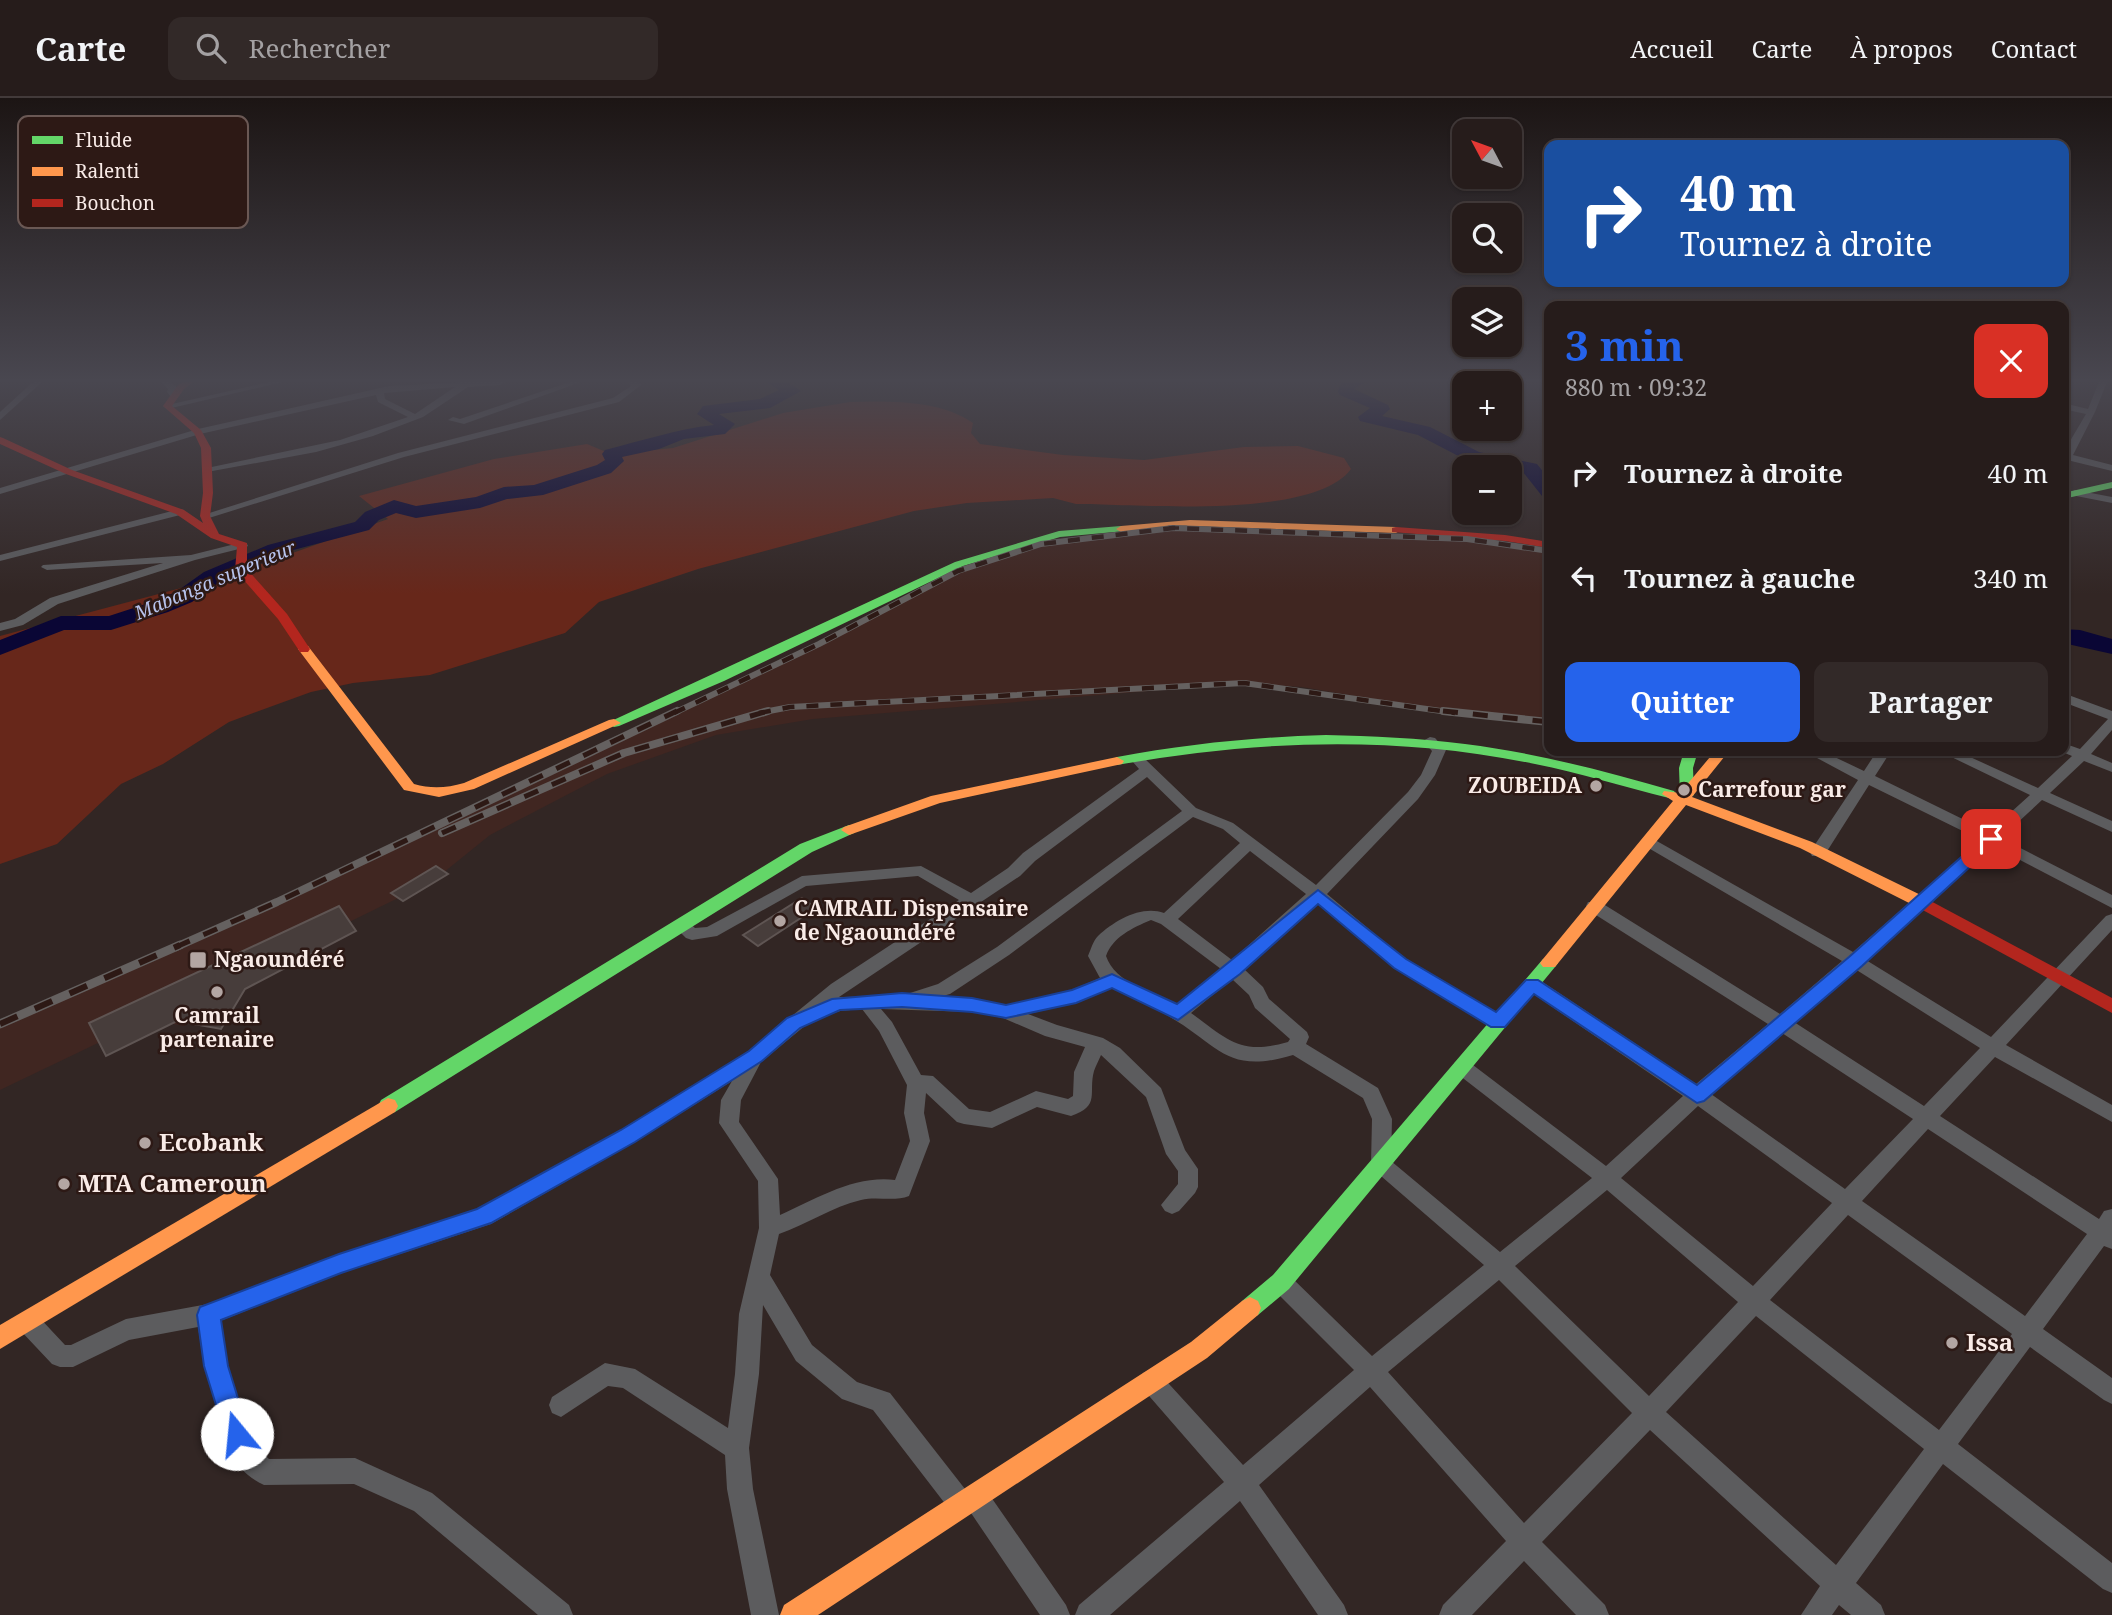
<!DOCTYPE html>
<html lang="fr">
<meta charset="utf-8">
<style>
:root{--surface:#261c1b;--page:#322928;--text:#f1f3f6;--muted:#a4a1a3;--line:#423a3a;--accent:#2563eb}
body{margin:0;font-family:"Noto Serif",serif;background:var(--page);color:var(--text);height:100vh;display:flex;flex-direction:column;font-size:26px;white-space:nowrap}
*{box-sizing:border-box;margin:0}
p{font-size:23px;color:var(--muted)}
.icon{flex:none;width:38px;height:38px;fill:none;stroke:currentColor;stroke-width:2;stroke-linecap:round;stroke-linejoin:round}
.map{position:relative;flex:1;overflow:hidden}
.drawer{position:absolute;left:1544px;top:203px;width:525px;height:455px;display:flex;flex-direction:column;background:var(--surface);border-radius:14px;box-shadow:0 2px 5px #0004,0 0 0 2px var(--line)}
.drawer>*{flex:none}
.guide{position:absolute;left:1544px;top:42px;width:525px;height:147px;border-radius:14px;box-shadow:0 2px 5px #0004,0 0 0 2px var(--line);background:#1a4fa0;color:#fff;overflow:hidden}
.needle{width:46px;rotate:311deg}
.fabs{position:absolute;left:1452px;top:21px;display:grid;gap:14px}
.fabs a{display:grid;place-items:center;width:70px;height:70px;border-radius:14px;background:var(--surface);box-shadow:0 2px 5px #0004,0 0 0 2px var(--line);font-size:35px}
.pin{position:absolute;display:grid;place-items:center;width:60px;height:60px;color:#fff;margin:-30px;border-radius:14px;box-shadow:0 4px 10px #0006}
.me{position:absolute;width:77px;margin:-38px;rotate:343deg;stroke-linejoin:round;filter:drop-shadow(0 0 5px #0008)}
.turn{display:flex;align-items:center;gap:24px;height:147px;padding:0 21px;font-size:32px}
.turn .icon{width:91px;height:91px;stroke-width:2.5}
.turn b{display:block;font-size:49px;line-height:60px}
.round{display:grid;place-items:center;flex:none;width:74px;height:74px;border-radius:14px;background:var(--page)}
.overview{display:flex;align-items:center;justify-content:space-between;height:119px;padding:0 21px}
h1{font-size:42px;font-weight:700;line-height:52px;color:var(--accent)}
.button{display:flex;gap:14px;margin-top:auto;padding:14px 21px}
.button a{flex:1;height:80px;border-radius:14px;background:var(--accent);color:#fff;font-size:28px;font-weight:700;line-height:80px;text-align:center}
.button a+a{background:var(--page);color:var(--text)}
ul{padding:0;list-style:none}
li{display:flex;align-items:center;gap:21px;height:105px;padding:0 21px}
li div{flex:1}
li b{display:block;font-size:26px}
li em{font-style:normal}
header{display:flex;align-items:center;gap:42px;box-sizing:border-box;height:98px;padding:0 35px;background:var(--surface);border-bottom:2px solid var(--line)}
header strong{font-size:33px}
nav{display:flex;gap:38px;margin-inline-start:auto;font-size:24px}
.search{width:490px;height:63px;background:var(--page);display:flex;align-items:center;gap:18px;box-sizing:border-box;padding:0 24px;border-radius:14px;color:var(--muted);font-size:26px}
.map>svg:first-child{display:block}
</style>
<header>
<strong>Carte</strong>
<div class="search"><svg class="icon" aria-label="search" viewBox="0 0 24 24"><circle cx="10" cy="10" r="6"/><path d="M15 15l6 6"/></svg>Rechercher</div>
<nav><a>Accueil</a><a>Carte</a><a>À propos</a><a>Contact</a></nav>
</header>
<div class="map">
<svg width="2112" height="1517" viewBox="0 0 2112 1517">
<rect width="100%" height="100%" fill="#322624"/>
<!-- built -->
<path fill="#402621" d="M1173,430L1467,441L1549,453V624L1485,620L1302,589L1244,585L813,621L716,637L607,676L490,737L433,783L204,895L184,928L148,921L0,992V926L277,804L819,546L958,473L1041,446Z"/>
<!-- green -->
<path fill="#67271a" d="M850,304C889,303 940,302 973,325L971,335L980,346L1063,357L1144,362L1244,349L1298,348L1344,360L1351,371C1314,422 1137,406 1076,406L1053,400L967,405L914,413L698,471L599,504L565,535L430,577L353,585L311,594L229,624L163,666L121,686L57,746L0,766V538L234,476L388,421L359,398L494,361L587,346L611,356L673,350L783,315Z"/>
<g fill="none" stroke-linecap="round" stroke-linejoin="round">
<!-- river -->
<g fill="#0a0635" fill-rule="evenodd">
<path d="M767,284H787L801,293L770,310L719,316L735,326L725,336L684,341L659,351L622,359L624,363L611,375L543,397L507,401L480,410L416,420L396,415L379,422L369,432L282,455L220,484L192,504L168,514L111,532H64L0,557V542L61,518H109L152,504L176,494L204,474L268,447L355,424L365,414L394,402L416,408L476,399L504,389L534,387L597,367L605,362L602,356L605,352C641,343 677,331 714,327L697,316L703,308L760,301L779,292Z"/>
<path d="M1341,284H1365L1354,291L1388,307L1390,311L1382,318L1430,329L1479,354L1537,366L1549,381V400L1542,398L1523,374L1468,363L1418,337L1360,323L1358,319L1370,310L1340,297L1338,294Z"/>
<path d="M2063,531L2080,532L2112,541V556L2063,545Z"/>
</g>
</g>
<!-- building -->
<g fill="#473d3b" stroke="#5f5553" stroke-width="2">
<path d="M436,768L448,776L403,803L391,795Z"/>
<path d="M802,800L816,810L758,848L743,837Z"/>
<path d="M339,808L356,833L245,891L221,931L177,923L106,958L89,925Z"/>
</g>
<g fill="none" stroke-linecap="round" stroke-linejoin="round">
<!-- street -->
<g fill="#5c5c5e" fill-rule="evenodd">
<path d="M33,284H42L0,322V314Z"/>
<path d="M161,284H170L176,288L178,300H172L167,294L168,291Z"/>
<path d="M269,284H283L167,311L163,308Z"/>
<path d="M465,284H505L501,287L468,289L423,319L373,338L316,354L207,374L202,371L340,342L408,319L378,304L376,297L200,336L0,396V390L198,331L389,288ZM455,289L415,316L385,301L384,295Z"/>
<path d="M570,284H581L464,326L448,322L453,319L460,321Z"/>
<path d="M628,284H639L641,287L619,304L404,359L209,420L200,418L398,355L613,300L631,288Z"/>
<path d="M2099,284H2107L2095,314L2073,357L2112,367V373L2063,361V355L2086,316L2063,311V305L2088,311Z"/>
<path d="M2075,392L2112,399V405L2071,397L2070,395Z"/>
<path d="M180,411L184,412V416L0,463V457Z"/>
<path d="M243,444L248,447L247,449L195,462L58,506L23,527L0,533V525L15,521L50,500L163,465L47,472L41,469L43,467L191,457Z"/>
<path d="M2063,595L2112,613V632L2091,656L2112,665V674L2084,663L2050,695L2112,723V734L2042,702L2001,740L2112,797V810L1993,748L1866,862L1991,939L2106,818L2112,816V832L2006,947L2112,1007V1024L1995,959L1940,1018L2099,1121L2104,1113L2112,1111V1151L2104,1148L2043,1231L2112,1280V1306L2104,1302L2030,1249L1958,1346L2112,1465V1495L2103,1491L1943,1366L1856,1485L1881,1507L1885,1517H1851L1839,1507L1832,1517H1801L1820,1488L1650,1332L1542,1444L1605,1507L1609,1517H1576L1524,1463L1472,1517H1439L1443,1507L1506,1443L1370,1289L1259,1387L1344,1507L1348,1517H1318L1240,1403L1110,1517H1075L1079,1507L1224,1384L1143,1291L1139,1283L1143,1275L1151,1271L1159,1275L1243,1367L1354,1272L1273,1191L1270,1184L1273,1177L1281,1174L1289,1177L1372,1258L1484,1167L1374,1072L1371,1066L1372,1021L1363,1000L1293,957C1227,977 1220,948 1170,919C1152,908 1131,899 1112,889L1082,903L1028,916L1057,927L1103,940L1120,950L1161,990L1185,1052L1198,1071V1089L1195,1095L1179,1113L1172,1116L1165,1113L1161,1107L1178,1086V1073L1166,1056L1146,999L1101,957C1099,962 1096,967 1094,973C1088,995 1101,1008 1071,1018L1037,1009L992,1030L964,1026L957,1024L926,995L924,1015L930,1043L909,1098C894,1104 877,1098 861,1102C832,1109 807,1126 779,1136L770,1177L812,1247L857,1284L890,1295L965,1391L975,1385L984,1389L1066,1507L1070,1517H1040L971,1415L962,1420L953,1416L873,1312L842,1301L796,1263L763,1207L759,1276L749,1350L753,1391L779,1517H751L727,1391L725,1357L623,1290L608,1288L561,1319L552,1315L549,1307L552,1299L605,1265L635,1271L728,1330L735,1276L739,1216L759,1130L758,1083L719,1025L721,1002L732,983L635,1044L491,1126L342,1175L220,1223L228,1268L253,1346L269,1361L355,1360L432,1395L569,1507L573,1517H538L414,1413L354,1386L264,1387C250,1381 236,1368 231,1354L204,1268L198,1229L129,1242L73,1269H60L52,1266L20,1232L17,1224L20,1216L28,1213L36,1216L65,1247H71L126,1221L208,1206L339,1156L477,1112L621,1032L749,953L831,886L959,802L918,778L806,788L717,838L692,842L686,840L673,827L675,823H687L695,830L707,829L802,778L921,768L971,795L1008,770L1023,755L1139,671L1133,664L1140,660L1145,661L1196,710L1233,725L1316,787L1408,694L1421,677L1432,653L1423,643L1430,639L1435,640L1446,652L1435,677L1418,701L1327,796L1406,862L1504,919L1507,924L1504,929L1498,931L1492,929L1394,870L1317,805L1244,871L1263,889L1269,901L1307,934L1309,939L1306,946L1378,990L1392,1021L1391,1063L1500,1154L1592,1080L1455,974L1453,969L1455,964L1462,962L1469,964L1606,1068L1683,998L1526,891L1523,886L1526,881H1538L1696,986L1768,926L1588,812L1586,808L1588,804H1600L1780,916L1842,863L1645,748L1642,745L1645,742H1655L1853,854L1981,742L1869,687L1824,758H1812L1810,754L1858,682L1804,653H1822L1864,673L1877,653H1891L1875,678L1989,734L2030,697L1939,653H1957L2038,690L2072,658L2060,653H2063V645L2080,651L2108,621L2063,604ZM1147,679L1182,713L997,849L938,886L910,895L908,898L839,899L1020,778L1035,763ZM1193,719L1223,731L1240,745L1164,815C1142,807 1115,822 1098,838C1093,843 1091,851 1088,858L1100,880L1072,892L1006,907L972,900L939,899L950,896L1009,857ZM1250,753L1306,796L1232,862L1178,821ZM1151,822L1161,826L1221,871L1177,906C1152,894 1115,885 1106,858C1113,839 1132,830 1151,822ZM1855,871L1980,950L1924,1008L1794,924ZM1232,881L1249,897L1255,910L1290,941L1288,944C1240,958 1227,941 1191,915ZM862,911L879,933L907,987L904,1015L910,1043L895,1082C854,1077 816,1101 780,1117L778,1081L739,1024L741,1002L761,964L812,922L840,913ZM881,911L972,914L1003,920L1045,938L1085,949L1074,974L1073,998L1068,1001L1036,993L990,1014L969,1011L933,978L921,977L892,924ZM1782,935L1913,1021L1845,1091L1711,996ZM1698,1008L1832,1105L1753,1188L1621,1080ZM1928,1031L2087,1136L2025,1218L1862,1103ZM1607,1092L1738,1204L1649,1298L1515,1168ZM1848,1117L2012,1236L1939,1332L1770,1202ZM1499,1182L1632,1315L1524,1425L1388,1274ZM1756,1218L1924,1351L1836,1467L1666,1314Z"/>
</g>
<!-- fast -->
<g fill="#63d668" fill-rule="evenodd">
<path d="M2112,384V390L2063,401V395Z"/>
<path d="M1121,428L1126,431L1125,433L1060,439L963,468L724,583L619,628L614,629L607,625L955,464L1059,433Z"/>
<path d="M1326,637C1372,638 1419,640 1465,646C1536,655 1605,673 1674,693L1676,696L1669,700C1624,689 1580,675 1535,666C1396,637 1256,642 1117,667L1110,663L1117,659C1187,646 1255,639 1326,637Z"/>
<path d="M1684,653H1698L1693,670L1694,697L1687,701L1680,697L1679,670Z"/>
<path d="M849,727L854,729L857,732L854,735L812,754L395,1014L388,1016L381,1014L378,1008L381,1002L800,746Z"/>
<path d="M1549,859L1555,861L1558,865L1555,869L1289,1191L1258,1217L1250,1221L1242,1217L1239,1210L1242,1203L1273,1177L1543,861Z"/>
</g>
<!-- slow -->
<g fill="#ff974d" fill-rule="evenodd">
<path d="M1190,422L1396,429L1401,432L1396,435L1190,428L1121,434L1116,431L1121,428Z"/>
<path d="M304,547L308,548L414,686C431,691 447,690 464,685L609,622L614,621L621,625L474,691L439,699L404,692L298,551Z"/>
<path d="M1715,653H1729L1692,699L1812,744L1931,802L1933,806L1931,810H1919L1800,750L1686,707L1555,869H1543L1540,865L1543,861L1673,703L1662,696L1664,693L1680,695Z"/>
<path d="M1117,659L1124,663L1122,666L940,705L849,737L841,732L844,729L931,698Z"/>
<path d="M388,1000L395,1002L398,1008L395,1014L0,1251V1227Z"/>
<path d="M1250,1199L1258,1203L1261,1210L1258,1217L1207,1260L818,1517H780L784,1507L1191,1244L1242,1203Z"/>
</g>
<!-- jam -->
<g fill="#b3261e" fill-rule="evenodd">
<path d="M184,284H193L184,291L172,308L201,332L211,350L213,395L210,418L219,436L247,445V471L287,516L310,551L308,554H300L278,521L235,472L237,449L211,440L176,416L66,376L0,346V339L3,340L72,372L184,412L203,425L200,418L203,395L201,350L194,335L163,308L178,287Z"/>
<path d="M1396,429L1505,437L1549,444V450L1505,443L1392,434V430Z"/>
<path d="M1925,800L2112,900V915L1919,810L1917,806Z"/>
</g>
<defs>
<path id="rail-far3" d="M1169,430H1186"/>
<g id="rail-far2">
<path d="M674,615L819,546L958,473L1041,446L1173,430L1467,441L1549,453"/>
<path d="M759,615L790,609L1244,585L1455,615"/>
</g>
<g id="rail-far1">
<path d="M1443,613L1549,624"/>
<path d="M442,735L624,655L768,613"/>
<path d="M176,849L277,804L677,613"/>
</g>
<path id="rail" d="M0,926L180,847"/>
</defs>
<!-- rail-far3 casing -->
<use href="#rail-far3" stroke="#656160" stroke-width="5"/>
<!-- rail-far2 casing -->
<use href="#rail-far2" stroke="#656160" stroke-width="6"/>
<!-- rail-far1 casing -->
<use href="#rail-far1" stroke="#656160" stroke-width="8"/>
<!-- rail casing -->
<use href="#rail" stroke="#656160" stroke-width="9"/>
<!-- rail-far3 -->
<use href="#rail-far3" stroke="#2d1915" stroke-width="3.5" stroke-dasharray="10" stroke-linecap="butt"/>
<!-- rail-far2 -->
<use href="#rail-far2" stroke="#2d1915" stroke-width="4.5" stroke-dasharray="12" stroke-linecap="butt"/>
<!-- rail-far1 -->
<use href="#rail-far1" stroke="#2d1915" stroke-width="5" stroke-dasharray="15" stroke-linecap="butt"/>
<!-- rail -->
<use href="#rail" stroke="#2d1915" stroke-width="6" stroke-dasharray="19" stroke-linecap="butt"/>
</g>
<!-- sky -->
<linearGradient id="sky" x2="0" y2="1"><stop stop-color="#1c1514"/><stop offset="0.57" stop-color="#494750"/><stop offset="1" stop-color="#494750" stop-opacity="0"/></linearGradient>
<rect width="2112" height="496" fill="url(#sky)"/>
<!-- route -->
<path fill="#2563eb" stroke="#184099" stroke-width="2" d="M1991,736L1997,737V744L1862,868L1704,1003L1697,1005L1534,896L1505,929H1491L1394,870L1318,806L1240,876L1178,922L1112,890L1076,905L1006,920L972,914L902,909L840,912L800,930L762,963L635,1044L491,1125L341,1175L221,1222L228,1268L249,1336L246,1345L237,1349L228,1345L225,1336L204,1268L197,1217L200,1209L339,1156L477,1111L621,1032L749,953L787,920L832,901L902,895L972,900L1006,907L1072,892L1112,876L1177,906L1318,792L1406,861L1496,914L1526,882H1538L1697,987L1849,859L1986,737Z"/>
<!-- markers -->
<g fill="#b3a6a3" stroke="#2d1915" stroke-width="2.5">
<circle cx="1596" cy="688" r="7"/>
<circle cx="1684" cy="692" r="7"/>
<circle cx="780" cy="823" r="7"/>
<rect x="189" y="853" width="18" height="18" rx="3.5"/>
<circle cx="217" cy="894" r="7"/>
<circle cx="145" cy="1045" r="7"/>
<circle cx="64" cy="1086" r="7"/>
<circle cx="1952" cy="1245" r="7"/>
</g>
<g text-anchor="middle" stroke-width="5" stroke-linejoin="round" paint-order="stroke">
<!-- far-water labels -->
<g font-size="19" font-style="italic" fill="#b7c3ed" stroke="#2d1915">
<text transform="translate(215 482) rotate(-23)" y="7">Mabanga superieur</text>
</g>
<!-- poi labels -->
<g font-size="21" font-weight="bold" fill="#f9ebe7" stroke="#2d1915" text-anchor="start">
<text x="1582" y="695" text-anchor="end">ZOUBEIDA</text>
<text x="1698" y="699">Carrefour gar</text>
<text x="794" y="818">CAMRAIL Dispensaire<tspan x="794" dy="24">de Ngaoundéré</tspan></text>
<text x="214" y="869">Ngaoundéré</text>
<text x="217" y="925" text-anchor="middle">Camrail<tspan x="217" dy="24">partenaire</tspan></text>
</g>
<!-- near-poi labels -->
<g font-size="24" font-weight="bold" fill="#f9ebe7" stroke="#2d1915" text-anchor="start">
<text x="159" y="1053">Ecobank</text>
<text x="78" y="1094">MTA Cameroun</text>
<text x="1966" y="1253">Issa</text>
</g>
</g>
<!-- legend -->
<rect x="18" y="18" width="230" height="112" rx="10" fill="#2d1915" stroke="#6a5854" stroke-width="2"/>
<rect x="32" y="38" width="31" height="8" fill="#63d668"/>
<rect x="32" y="69" width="31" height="9" fill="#ff974d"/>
<rect x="32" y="101" width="31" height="8" fill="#b3261e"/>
<g font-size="19" fill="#f9ebe7">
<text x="75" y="49">Fluide</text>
<text x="75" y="80">Ralenti</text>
<text x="75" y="112">Bouchon</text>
</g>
</svg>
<div class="fabs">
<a><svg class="needle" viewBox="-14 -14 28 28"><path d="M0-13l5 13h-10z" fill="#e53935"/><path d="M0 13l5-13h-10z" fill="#a4a1a3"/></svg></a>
<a><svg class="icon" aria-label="search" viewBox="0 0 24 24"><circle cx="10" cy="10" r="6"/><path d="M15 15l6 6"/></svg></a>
<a><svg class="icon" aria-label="layers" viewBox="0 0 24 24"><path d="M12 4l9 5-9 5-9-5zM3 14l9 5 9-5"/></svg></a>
<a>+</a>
<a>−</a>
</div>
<div class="pin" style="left:1991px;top:741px;background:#d93025"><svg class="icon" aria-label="arrive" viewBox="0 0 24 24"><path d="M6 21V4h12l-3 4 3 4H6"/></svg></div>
<svg class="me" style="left:237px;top:1336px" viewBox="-20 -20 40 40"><circle r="19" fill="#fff"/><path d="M0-13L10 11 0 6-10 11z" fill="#2563eb"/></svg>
<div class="guide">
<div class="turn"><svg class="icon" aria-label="right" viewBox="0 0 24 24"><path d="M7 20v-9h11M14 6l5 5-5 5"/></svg><div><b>40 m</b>Tournez à droite</div></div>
</div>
<section class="drawer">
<div class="overview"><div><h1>3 min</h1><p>880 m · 09:32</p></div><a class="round" style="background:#d93025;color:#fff"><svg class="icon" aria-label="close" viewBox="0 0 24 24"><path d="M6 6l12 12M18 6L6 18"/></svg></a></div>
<ul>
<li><svg class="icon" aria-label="right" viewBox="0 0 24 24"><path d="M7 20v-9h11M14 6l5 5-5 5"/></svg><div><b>Tournez à droite</b></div><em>40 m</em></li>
<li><svg class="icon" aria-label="left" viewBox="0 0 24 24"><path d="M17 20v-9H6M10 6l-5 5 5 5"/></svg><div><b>Tournez à gauche</b></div><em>340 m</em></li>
</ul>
<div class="button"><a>Quitter</a><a>Partager</a></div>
</section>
</div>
